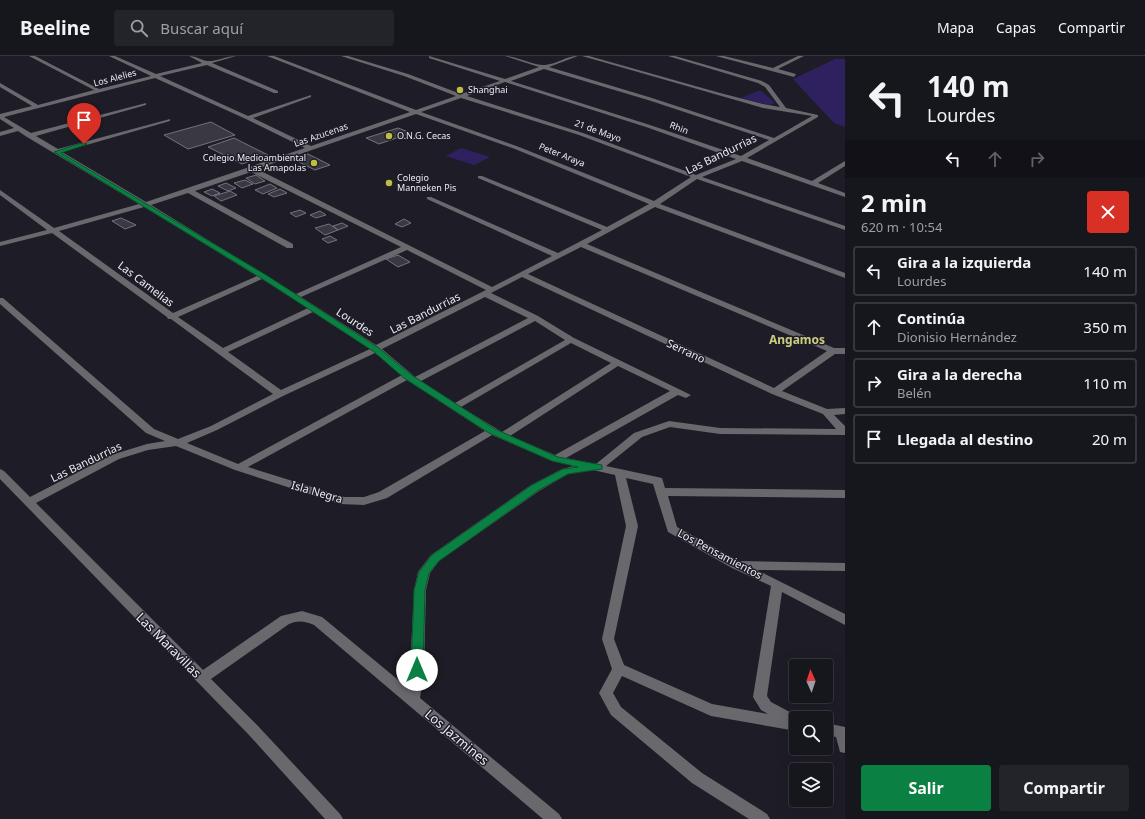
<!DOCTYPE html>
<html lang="es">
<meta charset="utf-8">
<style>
:root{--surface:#16161d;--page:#23232a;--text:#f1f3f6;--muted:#9e9fa4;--line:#35353b;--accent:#0b8043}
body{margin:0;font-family:"Noto Sans",sans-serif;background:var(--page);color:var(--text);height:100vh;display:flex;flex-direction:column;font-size:15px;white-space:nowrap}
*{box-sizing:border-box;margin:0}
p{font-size:13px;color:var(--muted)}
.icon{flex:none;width:22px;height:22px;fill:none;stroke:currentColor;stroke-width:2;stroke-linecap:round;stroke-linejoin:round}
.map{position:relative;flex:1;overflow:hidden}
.details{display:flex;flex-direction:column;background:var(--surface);width:300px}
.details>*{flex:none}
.guide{background:#16161d;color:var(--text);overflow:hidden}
.needle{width:26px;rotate:357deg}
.fabs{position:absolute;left:789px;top:603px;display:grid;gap:8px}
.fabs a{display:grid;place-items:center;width:44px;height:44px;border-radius:4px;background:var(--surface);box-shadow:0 4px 16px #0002,0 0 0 1px var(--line);font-size:20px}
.pin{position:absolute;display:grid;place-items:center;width:34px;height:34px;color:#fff;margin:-41px -17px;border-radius:50% 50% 50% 0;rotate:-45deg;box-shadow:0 0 4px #0007}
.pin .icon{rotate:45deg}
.me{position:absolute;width:44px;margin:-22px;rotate:0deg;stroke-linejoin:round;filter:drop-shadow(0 0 3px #0008)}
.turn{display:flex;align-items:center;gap:14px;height:84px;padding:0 16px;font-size:18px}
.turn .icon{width:52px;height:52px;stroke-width:2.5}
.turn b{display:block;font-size:28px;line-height:34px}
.lanes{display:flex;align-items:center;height:38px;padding:0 16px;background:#0003;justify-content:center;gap:20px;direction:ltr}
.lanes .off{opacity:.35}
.round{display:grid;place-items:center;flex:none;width:42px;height:42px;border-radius:4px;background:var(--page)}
.summary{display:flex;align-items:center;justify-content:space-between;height:68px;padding:0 16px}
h1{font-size:24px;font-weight:700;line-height:30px}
.primary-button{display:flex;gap:8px;margin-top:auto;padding:8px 16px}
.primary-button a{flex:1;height:46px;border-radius:4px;background:var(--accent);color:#fff;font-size:16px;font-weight:700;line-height:46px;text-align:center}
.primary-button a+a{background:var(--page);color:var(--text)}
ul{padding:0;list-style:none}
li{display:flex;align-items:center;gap:12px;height:50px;margin:0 8px 6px;padding:0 8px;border:2px solid var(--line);border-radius:4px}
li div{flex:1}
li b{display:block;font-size:15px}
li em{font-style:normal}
header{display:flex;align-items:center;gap:24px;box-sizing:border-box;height:56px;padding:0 20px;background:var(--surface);border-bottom:1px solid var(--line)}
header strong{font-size:19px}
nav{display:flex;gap:22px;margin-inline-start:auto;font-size:14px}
.search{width:280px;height:36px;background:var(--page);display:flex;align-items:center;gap:10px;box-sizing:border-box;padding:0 14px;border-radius:4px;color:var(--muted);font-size:15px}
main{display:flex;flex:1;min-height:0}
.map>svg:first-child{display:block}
</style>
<header>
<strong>Beeline</strong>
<div class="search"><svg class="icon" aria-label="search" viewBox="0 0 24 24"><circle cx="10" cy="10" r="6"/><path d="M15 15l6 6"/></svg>Buscar aquí</div>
<nav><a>Mapa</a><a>Capas</a><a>Compartir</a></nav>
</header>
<main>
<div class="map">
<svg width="845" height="763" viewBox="0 0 845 763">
<rect width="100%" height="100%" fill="#1e1d27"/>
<!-- green -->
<g fill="#2f215f">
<path d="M835,3H845V71L834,67L793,23Z"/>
<path d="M760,34L775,47L769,49L741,42Z"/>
<path d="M461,92L490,101L474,109L446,100Z"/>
</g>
<!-- building -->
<g fill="#3a3943" stroke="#72727d">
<path d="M211,66L235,79L188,93L164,79Z"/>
<path d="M398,72L411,77L379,88L366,82Z"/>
<path d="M234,82L268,99L242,108L208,91Z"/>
<path d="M308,98L330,109L315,114L293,103Z"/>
<path d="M256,119L265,125L255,128L246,122Z"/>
<path d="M245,124L253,128L242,132L234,127Z"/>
<path d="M226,127L236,132L228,135L218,130Z"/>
<path d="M270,128L277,132L263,138L255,134Z"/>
<path d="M212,133L220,137L212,140L204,136Z"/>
<path d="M280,133L287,137L274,141L268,138Z"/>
<path d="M230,135L237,139L221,145L214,140Z"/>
<path d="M300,154L306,157L296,161L290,157Z"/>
<path d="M320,155L326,159L316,162L310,159Z"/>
<path d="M121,162L136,169L125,173L112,165Z"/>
<path d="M404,163L411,167L402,171L395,168Z"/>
<path d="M342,167L348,170L338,174L333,170Z"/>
<path d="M329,168L338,174L325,179L315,172Z"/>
<path d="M330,180L337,184L328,187L322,183Z"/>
<path d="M398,199L410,206L398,211L386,203Z"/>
</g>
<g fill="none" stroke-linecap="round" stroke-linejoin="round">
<!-- minor -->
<g fill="#69686d" fill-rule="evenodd">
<path d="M29,0H35L99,33L151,20L109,0H115L156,18L202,7L189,0C196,0 201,4 207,5C215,6 227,0 236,0L212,7L278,35V37H274L207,9L160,20L248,60L311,39V41L253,62L311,90L410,56L267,0H274L416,54L456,40L404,20L341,0H348L408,18L461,38L500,25L429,2V0L505,23L539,11L505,0C517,0 535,10 545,9C557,8 566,0 578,0L549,11L652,42L774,82L812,60L763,52L739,45L582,0H589L720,37L763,48L780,51L765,31L758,27L668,0H675L762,25L769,29L786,52L818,59V61L747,102L812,125L845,105V110L818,127L845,137V141L742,105L702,121L845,170V174L697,123L660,148L845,217V222L655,151L587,188L834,292H845V298H835L782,335L827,353L845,352V358L834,359L845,370V379L720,378L670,371L642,381L606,410L662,422L665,432L845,434V442L668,440L677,471L739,505L845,507V515L757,514L845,558V569L782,536L767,640L771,646L801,662H796V675L711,660L622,620L613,637L621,651L702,717L767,758L770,763H749L692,727L611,659L599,637L612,613L602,583L626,470L615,419L593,414L568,418L539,435L439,505L430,517L426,534L424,614L420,642L559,758L562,763H543L314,569C305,565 298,564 289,568L211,623L258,670L340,758L343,763H325L248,678L0,423V413L4,415L30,441L111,399L147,388L165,385L146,377L0,248V242H3L154,373L178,383L211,370L273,338L171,263H168L167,261L52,177L0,190V186L47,174L0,139V134L54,172L139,148L27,81L18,75L0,80V76L14,72L0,63V58L32,50L0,31V27L38,49L94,34ZM544,13L648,44L769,84L741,100L650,69L511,25ZM155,22L246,63L305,92L146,146L62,96L170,65V63L58,93L36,80L146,49V47L31,77L4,61ZM505,26L646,71L736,103L696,119L583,77L467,40ZM461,42L579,79L691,121L654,145L519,91L421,56ZM416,58L515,93L649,148L607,171L482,120H478V122L602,174L558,197L431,141H427V143L552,200L492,231L257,113ZM251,116L401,191L296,238L151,149L188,137L287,192H293V188L195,135ZM144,151L257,220L173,257L59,175ZM581,191L827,295L774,332L528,218ZM407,194L486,234L376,289L301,241ZM522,221L772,338L823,358L836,373L720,372L669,365L634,377L596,408L566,402L678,339L686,342L691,339L574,282L538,260L491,237ZM262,223L308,252L223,292L178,261ZM485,241L528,262L415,321L382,293ZM313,256L370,293L281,334L228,296ZM535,265L565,284L455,347L421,325ZM571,287L611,307L502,376L461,351ZM375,297L402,319L238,408L187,387L217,374L283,340ZM618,310L670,335L555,399L510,380ZM407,324L485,375L379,436L364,441H344L248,411ZM492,379L552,405L574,410L562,413L531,429L431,499L418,516L414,534L410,614L408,632L322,561L302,555L281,560L203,614L36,447L119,403L148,394L176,390L235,414L340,448L364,449L387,442ZM626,422L653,428L668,476L732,512L771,530L753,641L761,654L768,658L712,648L624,609L614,583L638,470Z"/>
<path d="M716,0H724L773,12L798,0H804L778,13L796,18L794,21Z"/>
<path d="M826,667L845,671V697L840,696L836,681L826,679Z"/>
</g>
</g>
<!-- route -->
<path fill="#0b8043" stroke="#07532c" d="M82,87L87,88L61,97L266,219L379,292L410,318L495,373L558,401L602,409V413L568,418L539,434L439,505L429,517L425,534L423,614L422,617L417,619L413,617L411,614L414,534L419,516L432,499L532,429L563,413L578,411L552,405L489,377L404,322L373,295L261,222L54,96Z"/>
<!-- markers -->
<g fill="#bebe42" stroke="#1e1d27" stroke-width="1.5">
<circle cx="460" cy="34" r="4"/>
<circle cx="389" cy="80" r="4"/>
<circle cx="314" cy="107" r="4"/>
<circle cx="389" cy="127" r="4"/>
</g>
<g text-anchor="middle" stroke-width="3" stroke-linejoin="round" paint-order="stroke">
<!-- far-street labels -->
<g font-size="9" fill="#ebebf2" stroke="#1e1d27">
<text transform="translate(115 22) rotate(-15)" y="3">Los Alelies</text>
<text transform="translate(679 72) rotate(20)" y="3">Rhin</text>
<text transform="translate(598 75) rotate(20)" y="3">21 de Mayo</text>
<text transform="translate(321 79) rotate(-19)" y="3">Las Azucenas</text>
<text transform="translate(562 99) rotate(22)" y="3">Peter Araya</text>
</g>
<!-- far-poi labels -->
<g font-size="9" fill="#ebebf2" stroke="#1e1d27" text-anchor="start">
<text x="468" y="37">Shanghai</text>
<text x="397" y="83">O.N.G. Cecas</text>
<text x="306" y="105" text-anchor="end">Colegio Medioambiental<tspan x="306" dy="10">Las Amapolas</tspan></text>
<text x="397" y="125">Colegio<tspan x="397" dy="10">Manneken Pis</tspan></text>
</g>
<!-- street labels -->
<g font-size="11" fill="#ebebf2" stroke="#1e1d27">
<text transform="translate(721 98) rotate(-26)" y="4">Las Bandurrias</text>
<text transform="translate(146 228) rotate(37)" y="4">Las Camelias</text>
<text transform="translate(425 257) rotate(-27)" y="4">Las Bandurrias</text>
<text transform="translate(355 266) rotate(33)" y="4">Lourdes</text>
<text transform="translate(686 295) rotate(25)" y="4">Serrano</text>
<text transform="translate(86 406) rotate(-26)" y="4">Las Bandurrias</text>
<text transform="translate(317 436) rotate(16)" y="4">Isla Negra</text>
<text transform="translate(720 498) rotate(28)" y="4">Los Pensamientos</text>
</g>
<!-- neighbourhood labels -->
<g font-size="12" font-weight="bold" fill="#cccd80" stroke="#1e1d27">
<text x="797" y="288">Angamos</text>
</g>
<!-- near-street labels -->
<g font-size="13" fill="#ebebf2" stroke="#1e1d27">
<text transform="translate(169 589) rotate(45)" y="5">Las Maravillas</text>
<text transform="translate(457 681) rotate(40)" y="5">Los Jazmines</text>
</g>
</g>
</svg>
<div class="fabs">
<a><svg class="needle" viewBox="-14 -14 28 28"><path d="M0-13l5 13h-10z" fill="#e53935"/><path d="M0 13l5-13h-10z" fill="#9e9fa4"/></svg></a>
<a><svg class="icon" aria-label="search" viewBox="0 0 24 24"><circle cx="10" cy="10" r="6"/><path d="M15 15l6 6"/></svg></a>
<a><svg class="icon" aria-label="layers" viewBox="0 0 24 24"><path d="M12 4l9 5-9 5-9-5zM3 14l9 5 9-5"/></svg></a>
</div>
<div class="pin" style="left:84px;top:88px;background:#d93025"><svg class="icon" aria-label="arrive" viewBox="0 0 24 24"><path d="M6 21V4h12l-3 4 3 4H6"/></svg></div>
<svg class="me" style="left:417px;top:614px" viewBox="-20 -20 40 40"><circle r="19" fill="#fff"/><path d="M0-13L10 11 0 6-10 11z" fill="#0b8043"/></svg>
</div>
<section class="details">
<div class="guide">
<div class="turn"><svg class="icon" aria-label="left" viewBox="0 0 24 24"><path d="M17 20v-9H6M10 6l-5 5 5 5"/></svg><div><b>140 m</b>Lourdes</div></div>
<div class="lanes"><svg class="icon" aria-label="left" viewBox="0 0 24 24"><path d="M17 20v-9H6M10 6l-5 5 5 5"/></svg><svg class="icon off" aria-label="ahead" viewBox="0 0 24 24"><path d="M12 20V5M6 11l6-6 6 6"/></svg><svg class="icon off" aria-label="right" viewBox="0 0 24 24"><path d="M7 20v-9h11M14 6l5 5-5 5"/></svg></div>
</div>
<div class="summary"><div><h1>2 min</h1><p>620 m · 10:54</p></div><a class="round" style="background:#d93025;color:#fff"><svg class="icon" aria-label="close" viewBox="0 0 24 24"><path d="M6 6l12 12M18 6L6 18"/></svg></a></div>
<ul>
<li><svg class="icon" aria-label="left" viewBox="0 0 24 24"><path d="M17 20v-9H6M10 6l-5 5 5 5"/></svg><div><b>Gira a la izquierda</b><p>Lourdes</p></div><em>140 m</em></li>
<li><svg class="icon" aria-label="ahead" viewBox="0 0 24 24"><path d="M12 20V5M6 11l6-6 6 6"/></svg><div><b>Continúa</b><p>Dionisio Hernández</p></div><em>350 m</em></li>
<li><svg class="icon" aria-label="right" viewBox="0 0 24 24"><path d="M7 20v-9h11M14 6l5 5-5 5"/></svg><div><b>Gira a la derecha</b><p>Belén</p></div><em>110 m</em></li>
<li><svg class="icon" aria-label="arrive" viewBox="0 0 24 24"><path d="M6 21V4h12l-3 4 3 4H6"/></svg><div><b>Llegada al destino</b></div><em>20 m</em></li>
</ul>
<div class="primary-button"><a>Salir</a><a>Compartir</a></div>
</section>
</main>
